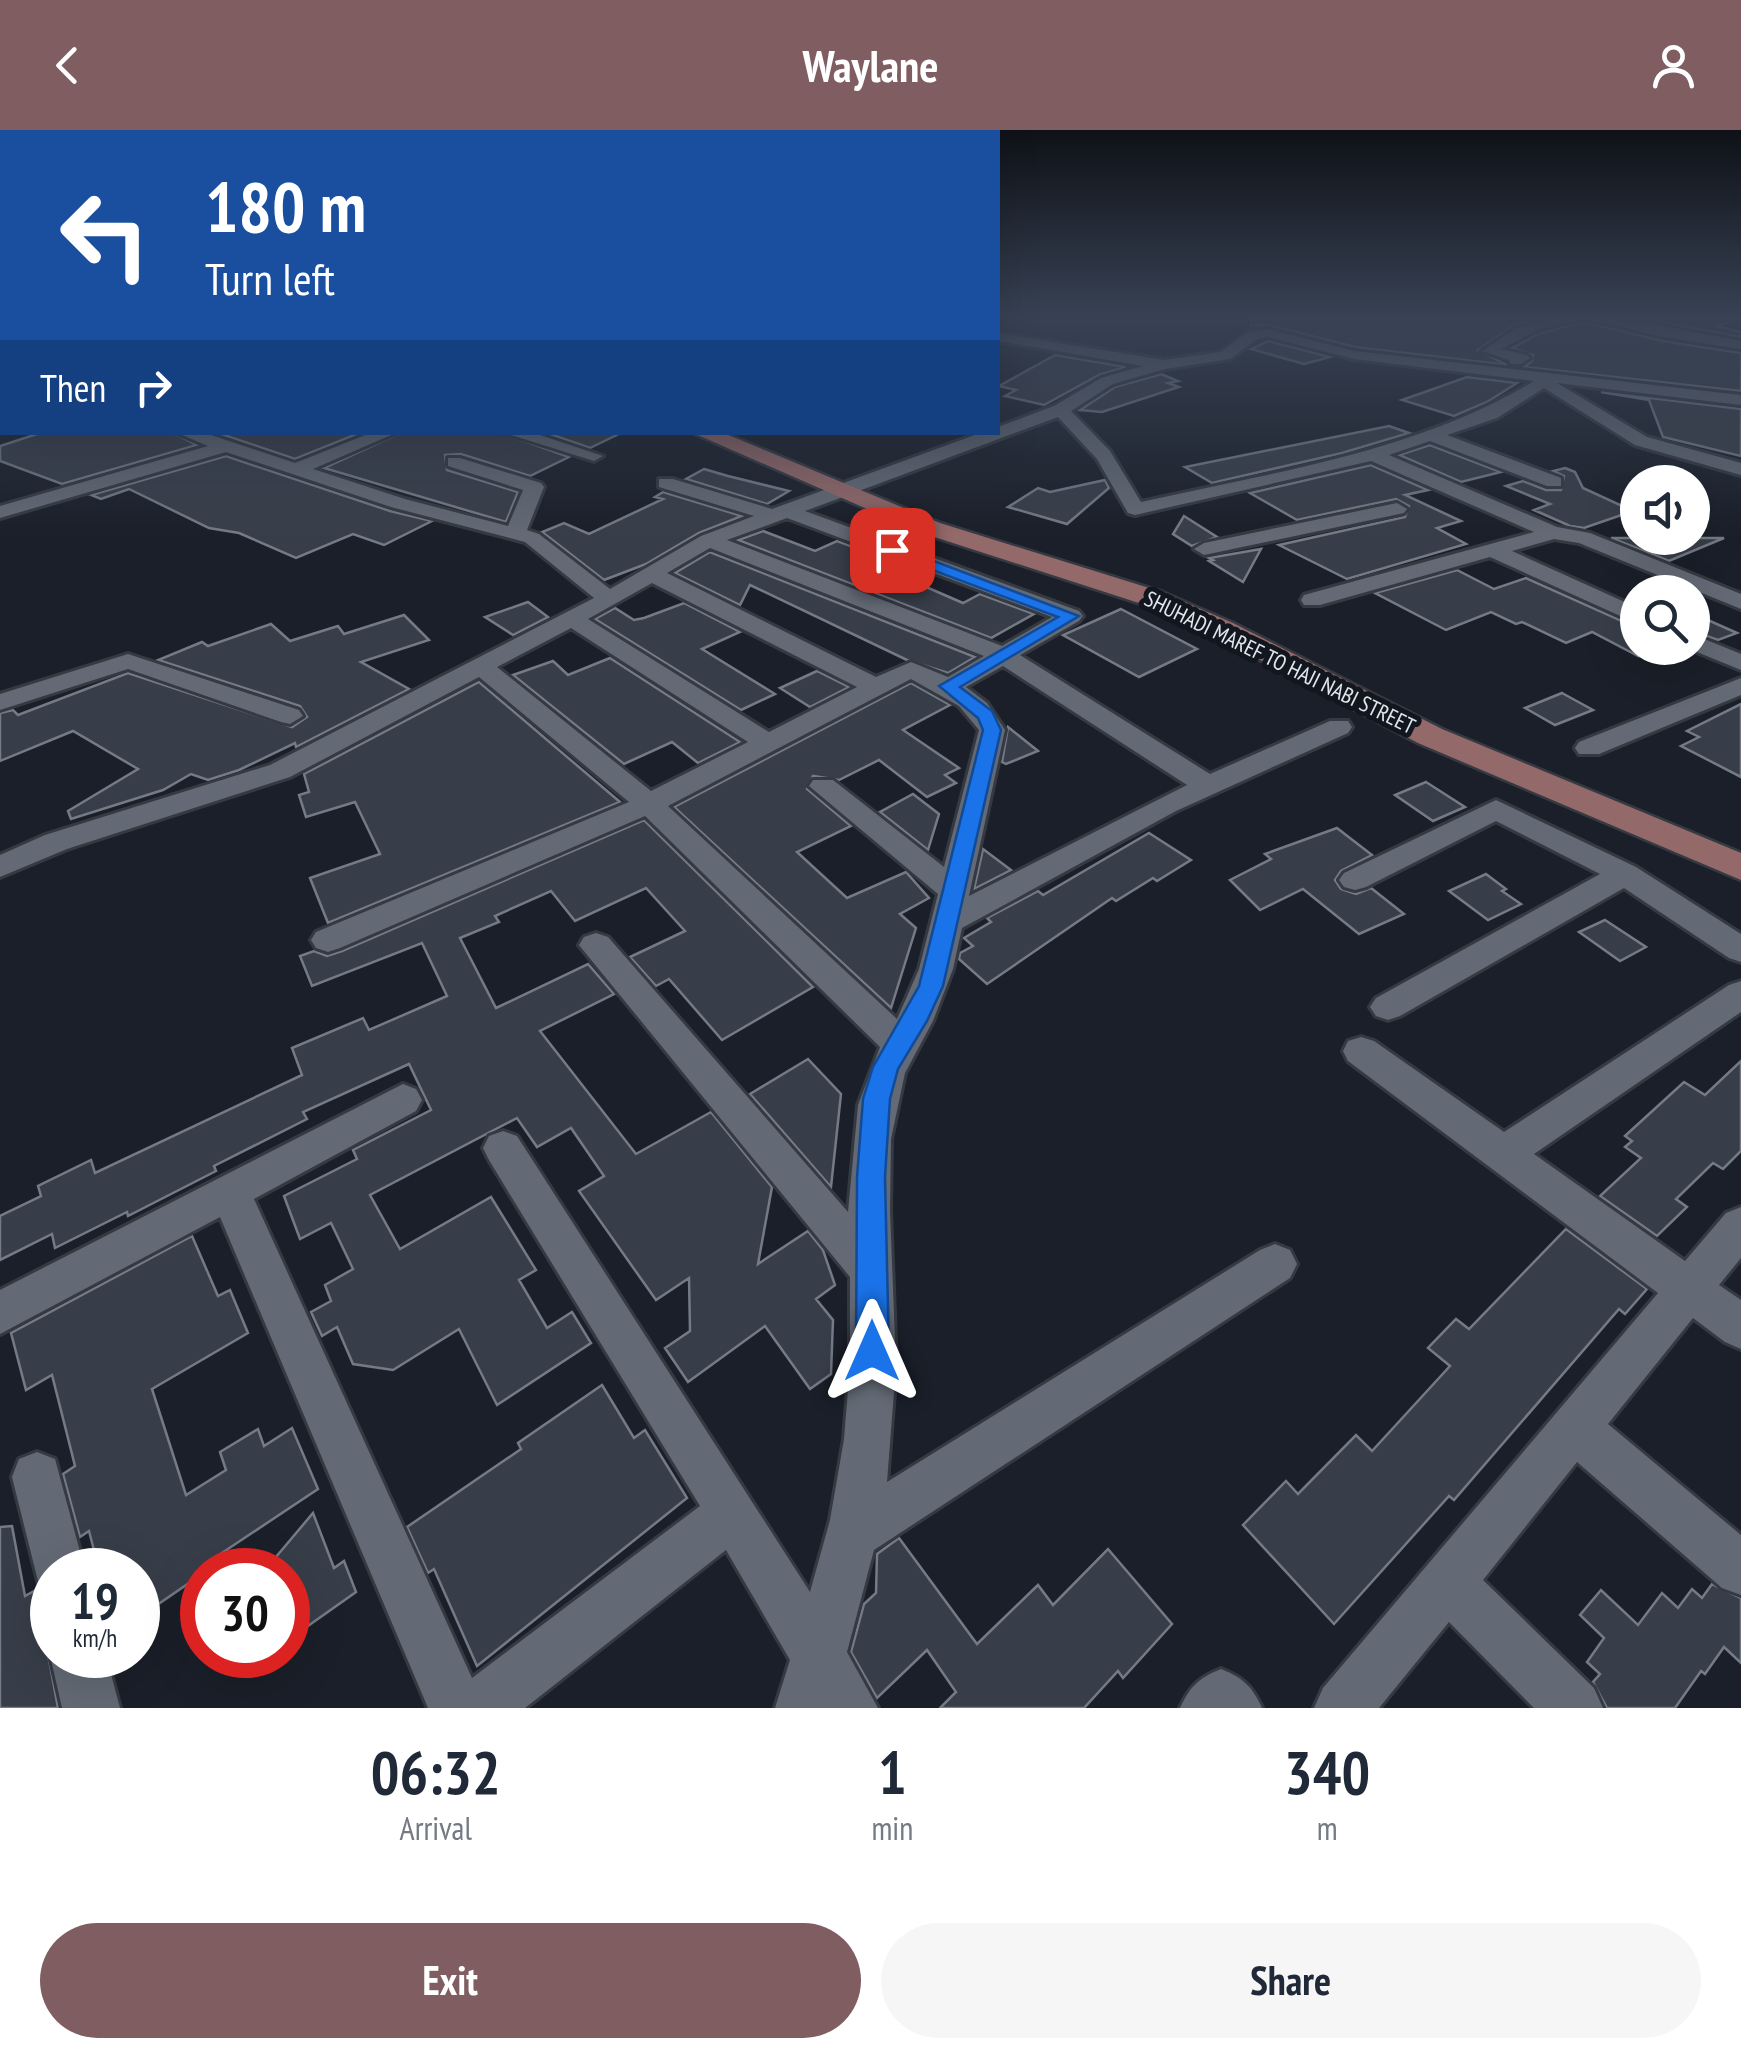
<!DOCTYPE html>
<style>
:root{--surface:#fff;--page:#f6f6f7;--text:#1f2937;--muted:#747a83;--accent:#7f5d60}
body{margin:0;font-family:"PT Sans Narrow",sans-serif;background:var(--page);color:var(--text);height:100vh;display:flex;flex-direction:column;font-size:38px;white-space:nowrap}
*{box-sizing:border-box;margin:0}
p{font-size:32px;color:var(--muted)}
.icon{flex:none;width:55px;height:55px;fill:none;stroke:currentColor;stroke-width:2;stroke-linecap:round;stroke-linejoin:round}
.map{position:relative;height:1578px;overflow:hidden}
.panel{display:flex;flex-direction:column;background:var(--surface);flex:1}
.panel>*{flex:none}
.top-card{position:absolute;left:0px;top:0px;width:1000px;height:305px;box-shadow:0 10px 40px #0002;background:#1a4fa0;color:#fff;overflow:hidden}
.tools{position:absolute;left:1620px;top:335px;display:grid;gap:20px}
.tools a{display:grid;place-items:center;width:90px;height:90px;border-radius:50%;background:var(--surface);box-shadow:0 10px 40px #0002;font-size:50px}
.speed{position:absolute;left:30px;top:1418px;display:flex;gap:20px;font-size:50px;font-weight:700;text-align:center}
.speed>*{display:grid;place-content:center;width:130px;height:130px;border-radius:50%;background:var(--surface);box-shadow:0 10px 40px #0002;line-height:1}
.speed small{font-size:25px;font-weight:400}
.speed .limit{border:15px solid #d22;background:#fff;color:#111}
.pin{position:absolute;display:grid;place-items:center;width:85px;height:85px;color:#fff;margin:-42px;border-radius:20px;box-shadow:0 5px 15px #0006}
.me{position:absolute;width:110px;margin:-55px;rotate:0deg;stroke-linejoin:round;filter:drop-shadow(0 0 8px #0008)}
.turn{display:flex;align-items:center;gap:35px;height:210px;padding:0 40px;font-size:45px}
.turn .icon{width:130px;height:130px;stroke-width:2.5}
.turn b{display:block;font-size:70px;line-height:85px}
.then{display:flex;align-items:center;height:95px;padding:0 40px;background:#0003;gap:20px;font-size:38px}
.eta{display:flex;justify-content:space-evenly;align-items:center;height:170px;text-align:center}
.eta b{font-size:60px;font-weight:800;line-height:70px}
.action{display:flex;gap:20px;margin-top:auto;padding:20px 40px}
.action a{flex:1;height:115px;border-radius:60px;background:var(--accent);color:#fff;font-size:40px;font-weight:800;line-height:115px;text-align:center}
.action a+a{background:var(--page);color:var(--text)}
header{display:flex;justify-content:space-between;align-items:center;height:130px;padding:0 40px;background:var(--accent);color:#fff;font-size:45px;font-weight:800}
.map>svg:first-child{display:block}
</style>
<header><svg class="icon" aria-label="back" viewBox="0 0 24 24"><path d="M15 5l-7 7 7 7"/></svg>Waylane<svg class="icon" aria-label="person" viewBox="0 0 24 24"><circle cx="12" cy="8" r="4"/><path d="M4 21q1-7 8-7t8 7"/></svg></header>
<div class="map">
<svg width="1741" height="1578" viewBox="0 0 1741 1578">
<rect width="100%" height="100%" fill="#1a1f29"/>
<!-- building -->
<g fill="#383e49" stroke="#747b86" stroke-width="2.5">
<path d="M1252,185H1551L1513,196L1478,220L1507,235L1355,217L1269,195L1251,196Z"/>
<path d="M1621,185H1736L1737,189L1717,196L1741,202V207Z"/>
<path d="M1583,192L1663,211L1741,223V261L1524,237L1532,231L1533,225L1512,218L1538,204Z"/>
<path d="M1268,211L1330,227L1304,234L1251,219Z"/>
<path d="M1055,225L1126,237L1099,245L1044,275L1005,266L1016,260L999,256Z"/>
<path d="M1161,244L1178,251L1168,253L1179,257L1102,282L1080,280L1115,257Z"/>
<path d="M1467,247L1517,253L1487,272L1454,286L1402,270Z"/>
<path d="M1601,262L1741,279V326L1663,307L1649,270Z"/>
<path d="M1389,296L1409,303L1342,323L1212,353L1185,337Z"/>
<path d="M43,302H171L197,315L62,354L0,331V316Z"/>
<path d="M215,302H362L295,329Z"/>
<path d="M402,302H499L569,327L530,346L461,324L445,325L447,340L518,362L506,392L324,338Z"/>
<path d="M544,302H623L590,318Z"/>
<path d="M1430,315L1501,342L1461,352L1399,325Z"/>
<path d="M226,326L390,381L432,391L384,415L353,404L296,428L239,403L209,398L129,359L101,369L91,365Z"/>
<path d="M1371,335L1428,360L1405,365L1461,391L1437,398L1466,414L1347,449L1279,415L1405,387L1409,376L1396,369L1297,390L1250,363Z"/>
<path d="M1565,338L1575,342L1583,358L1633,381L1584,398L1570,396L1534,380L1550,374L1506,356L1523,351L1546,360H1561L1564,346L1553,341Z"/>
<path d="M704,339L728,346L789,361L767,374L686,349Z"/>
<path d="M1105,350L1109,358L1067,394L1008,377L1038,358L1050,362Z"/>
<path d="M663,362L742,386L699,403L646,434L604,450L542,402L564,393L589,404L663,369L655,367Z"/>
<path d="M1184,386L1217,407L1192,416L1173,404Z"/>
<path d="M763,401L815,421L837,411L915,440L903,447L963,473L980,464L1034,484L991,508L738,410Z"/>
<path d="M1611,408H1724L1669,431Z"/>
<path d="M1261,419L1243,452L1209,431L1213,430L1209,428Z"/>
<path d="M710,422L975,527L948,543L907,530L750,455L740,475L675,443Z"/>
<path d="M1457,440L1494,459L1526,448L1622,491L1638,499V526L1592,502L1566,513L1522,492L1516,494L1491,482L1446,500L1375,463Z"/>
<path d="M528,472L548,487L513,505L485,487Z"/>
<path d="M684,473L740,502L702,519L775,564L741,580L595,489L615,478L634,490L644,488Z"/>
<path d="M1121,479L1197,519L1139,547L1063,505Z"/>
<path d="M1692,483L1737,503L1718,510L1692,501Z"/>
<path d="M404,485L429,510L361,532L409,559L296,617L295,613L239,640L208,650L191,644L163,660L71,689L68,681L138,639L73,601L0,631V583L13,580L18,585L128,543L292,597L307,587L300,576L158,530L202,512L208,516L271,494L290,511L338,496L344,504Z"/>
<path d="M610,528L740,612L698,633L672,612L624,634L513,545L553,531L568,545Z"/>
<path d="M817,541L849,557L810,577L780,558Z"/>
<path d="M479,552L620,672L328,793L310,748L380,724L355,672L306,687L299,665L309,662L304,644Z"/>
<path d="M911,553L950,575L903,600L959,638L945,645L956,653L927,667L879,630L839,650L813,646L807,659L851,696L797,722L847,768L906,742L929,768L900,784L916,798L891,878L674,677Z"/>
<path d="M1562,563L1593,580L1555,595L1525,578Z"/>
<path d="M1741,574V647L1681,616L1699,607L1687,601Z"/>
<path d="M1008,597L1038,621L1006,634L1002,632Z"/>
<path d="M1426,652L1465,677L1433,691L1395,665Z"/>
<path d="M913,664L939,684L928,720L880,682Z"/>
<path d="M644,690L813,857L722,910L669,849L656,856L630,827L685,801L646,758L575,791L551,761L495,786L499,792L460,808L496,878L588,834L614,864L540,901L636,1024L711,982L772,1057L758,1134L808,1101L823,1120L835,1155L816,1169L833,1190L831,1244L810,1259L765,1196L688,1252L665,1218L690,1201L689,1148L656,1170L579,1061L604,1046L571,998L537,1017L517,988L370,1065L400,1119L491,1067L536,1140L519,1150L547,1198L572,1182L591,1213L497,1275L459,1199L393,1240L353,1234L337,1197L322,1206L311,1182L331,1171L325,1155L353,1139L331,1093L300,1109L284,1066L357,1029L353,1020L431,980L409,934L303,982L307,989L214,1036L216,1041L128,1086L127,1082L55,1118L52,1104L0,1130V1086L41,1066L38,1056L91,1030L95,1043L302,945L292,918L363,888L369,900L447,866L422,813L312,856L300,826L314,821L327,826L342,821Z"/>
<path d="M1337,698L1372,725L1341,741L1335,750L1341,759L1356,764L1371,758L1404,784L1359,804L1303,759L1260,780L1230,750L1271,729L1265,724Z"/>
<path d="M1149,703L1191,730L1157,751L1153,748L1116,771L1112,768L987,854L959,829L960,823L973,816L964,808L991,792L987,788L1038,761L1043,765Z"/>
<path d="M983,719L1011,740L974,759Z"/>
<path d="M1486,744L1506,759L1502,761L1521,774L1488,790L1449,761Z"/>
<path d="M1605,790L1646,817L1620,831L1579,802Z"/>
<path d="M808,929L841,964L831,1057L750,964Z"/>
<path d="M1741,931V1021L1723,1039L1713,1033L1676,1069L1687,1077L1657,1106L1600,1066L1641,1028L1625,1017L1632,1011L1625,1006L1684,952L1705,965Z"/>
<path d="M1566,1099L1647,1159L1625,1184L1619,1179L1454,1370L1449,1366L1334,1494L1243,1395L1286,1351L1298,1364L1356,1305L1372,1321L1450,1236L1428,1218L1456,1189L1469,1199Z"/>
<path d="M192,1106L218,1166L230,1160L248,1203L152,1259L186,1365L226,1340L220,1322L258,1299L264,1316L292,1298L318,1359L207,1433L209,1440H202V1444L138,1488V1440H99L89,1401L80,1407L63,1344L75,1336L52,1245L26,1260L11,1203Z"/>
<path d="M602,1255L634,1308L645,1300L687,1368L477,1536L434,1439L428,1443L407,1397L521,1319L518,1313Z"/>
<path d="M313,1383L334,1438L344,1431L356,1462L288,1510V1440H265Z"/>
<path d="M12,1396L25,1466L36,1460L58,1578H0V1397Z"/>
<path d="M899,1408L977,1514L1038,1455L1053,1475L1108,1419L1172,1494L1123,1548L1118,1541L1084,1578H940L956,1562L927,1520L877,1568L851,1522L864,1474L876,1463L877,1424Z"/>
<path d="M1712,1454L1741,1468V1533L1724,1517L1705,1544L1701,1541L1675,1578H1607L1593,1552L1600,1544L1587,1532L1604,1508L1580,1485L1601,1460L1638,1495L1662,1463L1678,1478L1692,1459L1702,1468Z"/>
</g>
<g fill="none" stroke-linecap="round" stroke-linejoin="round">
<defs>
<g id="minor">
<path d="M1563,185H1603L1741,211V219L1664,207L1583,188L1537,200L1501,219L1527,225L1530,228L1521,234H1511L1509,230L1482,221L1515,199Z"/>
<path d="M1268,199L1354,221L1741,265V275L1557,253L1647,307L1741,333V345L1635,315L1544,258L1497,288L1447,305L1561,348V356H1547L1430,311L1389,325L1557,397L1590,403L1741,464V479L1579,413L1554,409L1512,421L1638,478V494L1490,427L1320,475H1304L1301,470L1304,465L1534,402L1371,331L1135,385L1128,383L1097,329L1058,287L805,381L1079,481L1083,486L1079,491L1020,525L1210,644L1330,591H1348L1352,597L1348,603L1176,681L962,798L953,839L933,891L905,943L891,1009L890,1081L896,1236L887,1352L1260,1120L1275,1114L1290,1120L1297,1134L1290,1148L874,1420L847,1522L878,1578H775L790,1530L726,1420L525,1578H428L220,1087L0,1204V1160L403,954L416,959L422,970L416,981L254,1069L472,1548L700,1376L489,1030L483,1018L489,1006L503,1001L517,1006L810,1462L830,1390L844,1309L850,1236V1147L579,815L584,807L596,803L608,807L848,1082L858,975L880,917L645,686L340,818L328,822L316,818L311,810L316,802L629,672L479,547L290,647L67,719L0,747V725L45,705L270,635L594,468L525,412L391,377L226,322L0,388V376L208,316L175,302H202L295,333L373,302H398L313,339L405,369L508,396L523,360L448,336V328H460L541,353L544,357L527,400L539,404L610,459L701,406L754,386L659,357V349H673L772,379L983,302H998V297L1054,276L1101,248L1143,236L998,211V203L1164,230L1221,222L1248,202ZM1268,207L1354,229L1534,251C1416,322 1274,342 1141,372L1110,321L1071,281L1113,254L1165,239L1230,229L1257,209ZM787,388L1052,487L1002,516L727,410ZM710,418L984,526L948,547L911,532L876,547L667,443ZM652,453L857,557L769,602L588,489ZM571,498L748,612L651,661L497,537ZM1003,536L1187,655L969,766L1005,600L987,573L966,557ZM911,549L959,576L979,600L944,737L833,650H813L809,656L938,764L919,839L897,889L668,676Z"/>
<path d="M0,235L2,236V246L0,245Z"/>
<path d="M502,302H531L603,326L594,331Z"/>
<path d="M1397,373L1407,379L1404,383L1204,425L1194,419L1204,413Z"/>
<path d="M1692,504L1741,524V540L1687,518H1692Z"/>
<path d="M128,524L299,580L303,586L290,594L281,592L128,539L0,580V564Z"/>
<path d="M1741,548V565L1599,624H1579L1575,618L1579,612Z"/>
<path d="M1496,670L1636,737L1741,804V832L1729,828L1624,758L1400,886L1388,890L1376,886L1370,877L1376,868L1600,744L1496,691L1366,757L1355,760L1344,757L1339,750L1344,743Z"/>
<path d="M1741,851V882L1534,1024L1685,1131L1726,1083L1741,1077V1128L1719,1155L1741,1170V1219L1725,1212L1693,1188L1608,1294L1741,1405V1465L1722,1458L1577,1332L1483,1450L1594,1558L1603,1578H1534L1449,1492L1379,1578H1314L1323,1558L1658,1163L1348,931L1343,921L1348,911L1361,907L1374,911L1504,1002L1729,855Z"/>
<path d="M37,1322L55,1329L85,1440H52V1464L40,1459L12,1347L19,1329Z"/>
<path d="M52,1520V1525H106L120,1578H62L50,1525Z"/>
<path d="M1221,1539C1243,1548 1252,1556 1262,1578H1180C1190,1556 1199,1548 1221,1539Z"/>
</g>
<path id="major" d="M691,302H721L940,393L1162,462L1233,493L1442,599L1741,723V750L1418,613L1213,505L1142,474L922,403Z"/>
</defs>
<!-- minor casing -->
<use href="#minor" stroke="#353941" stroke-width="6"/>
<!-- major casing -->
<use href="#major" stroke="#353941" stroke-width="5"/>
<!-- minor -->
<use href="#minor" fill="#636a75" fill-rule="evenodd"/>
<!-- major -->
<use href="#major" fill="#946969" fill-rule="evenodd"/>
</g>
<!-- sky -->
<linearGradient id="sky" x2="0" y2="1"><stop stop-color="#0e1117"/><stop offset="0.46" stop-color="#384254"/><stop offset="1" stop-color="#384254" stop-opacity="0"/></linearGradient>
<rect width="1741" height="406" fill="url(#sky)"/>
<!-- route -->
<path fill="#1a73e8" stroke="#114b97" stroke-width="2.5" d="M887,417H897L1079,486L960,557L992,581L1001,600L943,856L927,891L898,939L890,969L885,1047L889,1221L884,1232L872,1237L861,1232L856,1221L857,1047L863,969L873,937L919,856L983,600L978,588L939,556L1058,487L887,423Z"/>
<g text-anchor="middle" stroke-width="10" stroke-linejoin="round" paint-order="stroke">
<!-- far-street labels -->
<g font-size="22" fill="#e1e5ec" stroke="#11161f">
<text transform="translate(1280 532) rotate(26)" y="8">SHUHADI MAREF TO HAJI NABI STREET</text>
</g>
</g>
</svg>
<div class="tools">
<a><svg class="icon" aria-label="sound" viewBox="0 0 24 24"><path d="M4 9h4l5-4v14l-5-4H4zM17 9q2 3 0 6"/></svg></a>
<a><svg class="icon" aria-label="search" viewBox="0 0 24 24"><circle cx="10" cy="10" r="6"/><path d="M15 15l6 6"/></svg></a>
</div>
<div class="speed"><div>19<small>km/h</small></div><div class="limit">30</div></div>
<div class="pin" style="left:892px;top:420px;background:#d93025"><svg class="icon" aria-label="arrive" viewBox="0 0 24 24"><path d="M6 21V4h12l-3 4 3 4H6"/></svg></div>
<svg class="me" style="left:872px;top:1221px" viewBox="-20 -20 40 40"><path d="M0-17L14 15 0 8-14 15z" fill="#1a73e8" stroke="#fff" stroke-width="4"/></svg>
<div class="top-card">
<div class="turn"><svg class="icon" aria-label="left" viewBox="0 0 24 24"><path d="M17 20v-9H6M10 6l-5 5 5 5"/></svg><div><b>180 m</b>Turn left</div></div>
<div class="then">Then<svg class="icon" aria-label="right" viewBox="0 0 24 24"><path d="M7 20v-9h11M14 6l5 5-5 5"/></svg></div>
</div>
</div>
<section class="panel">
<div class="eta">
<div><b>06:32</b><p>Arrival</p></div>
<div><b>1</b><p>min</p></div>
<div><b>340</b><p>m</p></div>
</div>
<div class="action"><a>Exit</a><a>Share</a></div>
</section>
